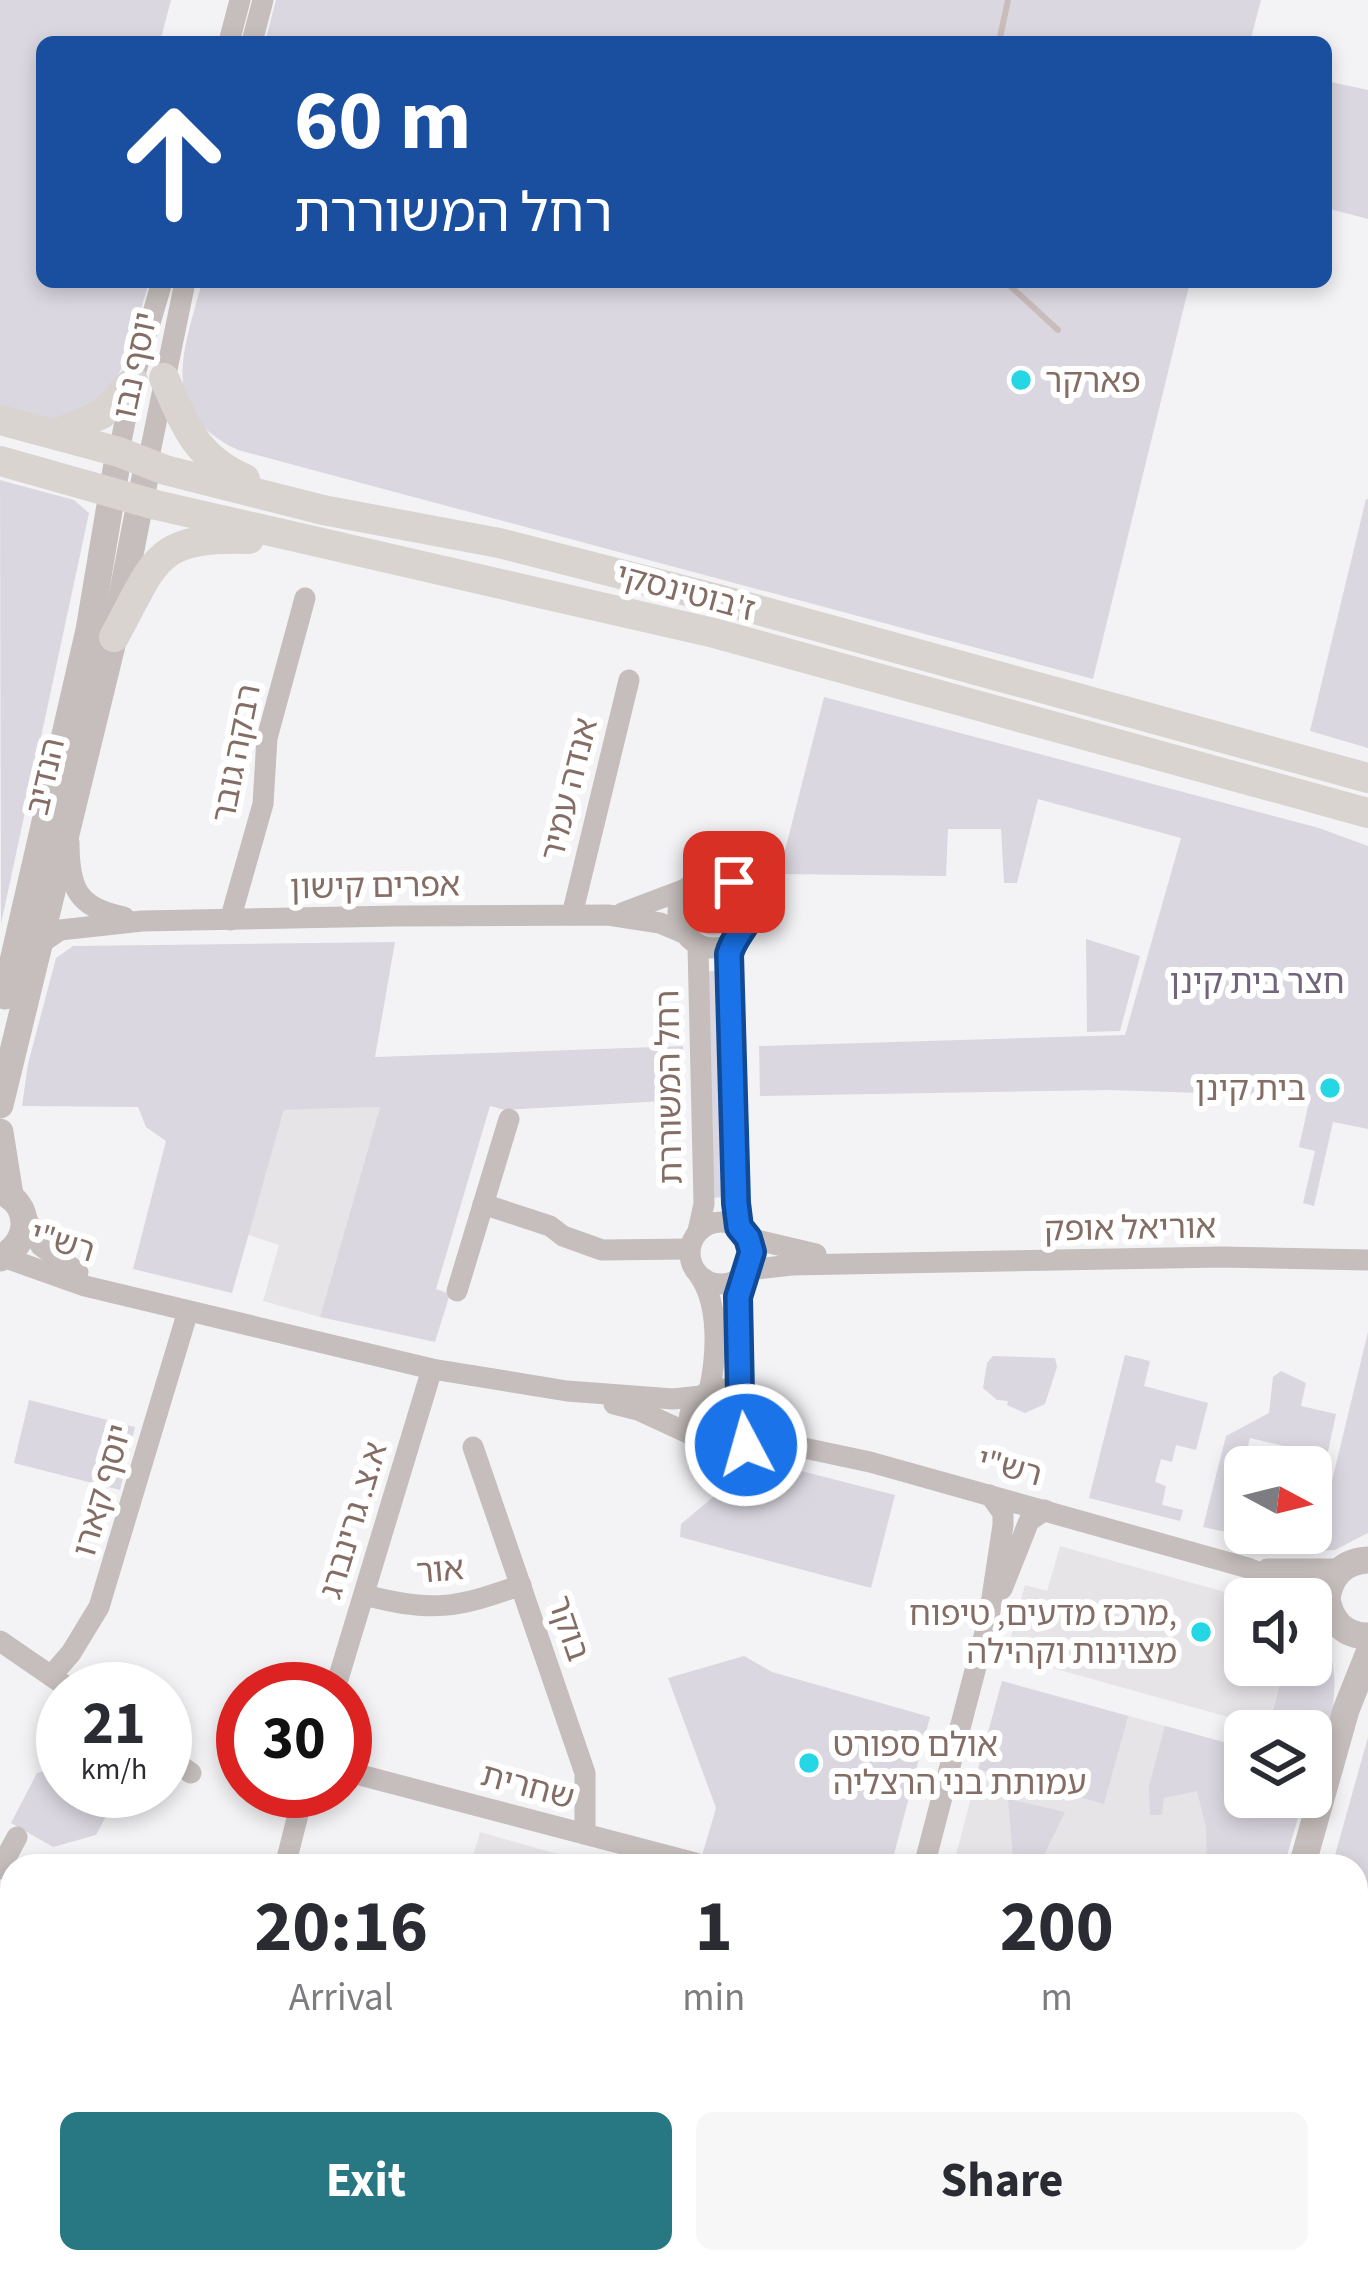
<!DOCTYPE html>
<meta charset="utf-8">
<style>
:root{--surface:#fff;--page:#f7f7f7;--text:#2b2b33;--muted:#7c7c81;--accent:#287883}
body{margin:0;font-family:"Source Sans 3","Noto Sans Hebrew",sans-serif;background:var(--page);color:var(--text);height:100vh;display:flex;flex-direction:column;font-size:45px;white-space:nowrap}
*{box-sizing:border-box;margin:0}
p{font-size:39px;color:var(--muted)}
.icon{flex:none;width:66px;height:66px;fill:none;stroke:currentColor;stroke-width:2;stroke-linecap:round;stroke-linejoin:round}
.map{position:relative;flex:1;overflow:hidden}
.side{position:absolute;left:0px;top:1854px;width:1368px;height:420px;display:flex;flex-direction:column;background:var(--surface);border-radius:36px 36px 0 0;box-shadow:0 6px 18px #0003}
.side>*{flex:none}
.top-card{position:absolute;left:36px;top:36px;width:1296px;height:252px;border-radius:18px;box-shadow:0 6px 18px #0003;background:#1a4fa0;color:#fff;overflow:hidden}
.needle{width:78px;rotate:97deg}
.tools{position:absolute;left:1224px;top:1446px;display:grid;gap:24px}
.tools a{display:grid;place-items:center;width:108px;height:108px;border-radius:18px;background:var(--surface);box-shadow:0 6px 18px #0003;font-size:60px}
.speed{position:absolute;left:36px;top:1662px;display:flex;gap:24px;font-size:60px;font-weight:700;text-align:center}
.speed>*{display:grid;place-content:center;width:156px;height:156px;border-radius:50%;background:var(--surface);box-shadow:0 6px 18px #0003;line-height:1}
.speed small{font-size:30px;font-weight:400}
.speed .limit{border:18px solid #d22;background:#fff;color:#111}
.pin{position:absolute;display:grid;place-items:center;width:102px;height:102px;color:#fff;margin:-51px;border-radius:24px;box-shadow:0 6px 18px #0006}
.me{position:absolute;width:132px;margin:-66px;rotate:354deg;stroke-linejoin:round;filter:drop-shadow(0 0 9px #0008)}
.turn{display:flex;align-items:center;gap:42px;height:252px;padding:0 60px;font-size:54px}
.turn .icon{width:156px;height:156px;stroke-width:2.5}
.turn b{display:block;font-size:84px;line-height:102px}
.eta{display:flex;justify-content:space-evenly;align-items:center;height:204px;text-align:center}
.eta b{font-size:72px;font-weight:700;line-height:84px}
.cta{display:flex;gap:24px;margin-top:auto;padding:24px 60px}
.cta a{flex:1;height:138px;border-radius:18px;background:var(--accent);color:#fff;font-size:48px;font-weight:700;line-height:138px;text-align:center}
.cta a+a{background:var(--page);color:var(--text)}
.map>svg:first-child{display:block}
</style>
<div class="map">
<svg width="1368" height="2274" viewBox="0 0 1368 2274">
<rect width="100%" height="100%" fill="#f3f3f6"/>
<!-- built -->
<g fill="#e6e4e7">
<path d="M380,1107L320,1317L263,1301L279,1245L248,1235L284,1110Z"/>
<path d="M1060,1546L1250,1599H1245V1665H1285L1267,1728L1006,1655L1025,1585L1047,1591Z"/>
<path d="M1002,1681L1245,1748L1216,1866H953Z"/>
<path d="M480,1832L596,1865V1866H470Z"/>
<path d="M1356,2167L1368,2170V2274H1211L1214,2262H1356Z"/>
<path d="M613,2262H799L795,2274H610Z"/>
</g>
<!-- green -->
<g fill="#dad7e0">
<path d="M0,0H171L160,42H42V282H149C133,332 121,418 56,424C40,426 16,415 0,411Z"/>
<path d="M276,0H1261L1250,42H265Z"/>
<path d="M1326,81L1368,90V219L1326,208Z"/>
<path d="M202,282H1190L1093,679L238,450C156,411 184,351 202,282Z"/>
<path d="M0,480L74,500L89,513L1,924Z"/>
<path d="M1366,499H1368V748L1310,731Z"/>
<path d="M824,697L1319,828L1368,846V1129L1333,1122L1314,1206L1303,1203L1315,1151L1299,1147L1309,1102L1294,1096L1109,1090L760,1096L759,1046L1125,1035L1181,838L1038,799L1017,883H1004L1001,829H948L946,876L779,874Z"/>
<circle cx="713" cy="911" r="24"/>
<path d="M1086,939L1140,956L1120,1031L1087,1032Z"/>
<path d="M395,942L375,1057L683,1046V1100L505,1110L490,1106L436,1289L450,1294L435,1342L320,1317L380,1107L284,1110L232,1293L133,1269L166,1141L146,1127L138,1107L22,1106L28,1064L56,958L73,946Z"/>
<path d="M703,971H723L730,1197L710,1198Z"/>
<path d="M1368,1332V1533L1335,1550L1315,1551Z"/>
<path d="M1125,1355L1150,1361L1144,1386L1208,1403L1196,1450L1176,1445L1172,1462L1161,1459L1155,1482L1166,1486L1162,1505L1183,1510L1180,1521L1089,1498Z"/>
<path d="M993,1356L1055,1358L1057,1367L1045,1404L1025,1413L1007,1405L1008,1401L997,1400L983,1388L987,1363Z"/>
<path d="M1281,1371L1306,1383L1301,1406L1336,1414L1327,1456L1250,1438L1226,1532L1203,1527L1226,1436L1269,1413L1273,1377Z"/>
<path d="M29,1400L135,1427L120,1490L14,1463Z"/>
<path d="M766,1462L895,1495L871,1588L680,1537L681,1524L750,1466Z"/>
<path d="M1311,1622C1351,1661 1330,1722 1320,1770L1313,1768L1311,1773V1731H1267L1285,1665H1311Z"/>
<path d="M744,1656L772,1672L930,1717L891,1866H699L716,1808L668,1678Z"/>
<path d="M1002,1681L1128,1716L1104,1804L978,1769Z"/>
<path d="M1165,1726L1245,1748V1797H1304L1284,1866L1207,1865L1206,1827L1197,1791L1164,1798L1162,1815H1150L1149,1786Z"/>
<path d="M1368,1737V1962L1356,1959V1866H1332Z"/>
<path d="M52,1769L63,1775V1791H91L113,1803L96,1835L53,1847L11,1823L37,1773Z"/>
<path d="M1008,1799L1065,1812L1044,1855L1013,1857Z"/>
<path d="M849,2262H1166L1168,2274H846Z"/>
</g>
<g fill="none" stroke-linecap="round" stroke-linejoin="round">
<!-- stream -->
<g stroke="#cabcbb" stroke-width="6">
<path d="M999,42L1008,0"/>
<path d="M1006,282L1058,330"/>
</g>
<!-- minor -->
<g stroke="#c5bebc" stroke-width="21">
<path d="M229,42L240,0"/>
<path d="M252,42L263,0"/>
<path d="M119,452L133,381L162,282"/>
<path d="M148,462L185,282"/>
<path d="M69,842C69,888 77,908 124,917"/>
<circle cx="714" cy="912" r="36"/>
<path d="M622,913L688,888"/>
<path d="M572,915L629,680"/>
<path d="M230,920L263,804L267,738L305,598"/>
<path d="M694,941L698,946L704,1204L698,1231"/>
<path d="M732,943L731,1072L739,1227"/>
<path d="M38,945L60,930L142,921L396,916L608,915L660,923L686,934"/>
<path d="M483,1204L550,1226L563,1236L602,1250L690,1249"/>
<path d="M24,1214L41,1246L78,1272"/>
<circle cx="721" cy="1253" r="31"/>
<path d="M748,1238L816,1254"/>
<path d="M3,1257L85,1286L432,1369L567,1391L673,1399L701,1396"/>
<path d="M747,1270L792,1265L1221,1257L1368,1260"/>
<path d="M699,1275C720,1305 717,1356 709,1391"/>
<path d="M457,1291L509,1119"/>
<circle cx="722" cy="1422" r="33"/>
<path d="M740,1394L738,1297L743,1274"/>
<path d="M614,1404L638,1410L690,1434"/>
<path d="M752,1437L870,1462L1248,1568L1286,1584L1328,1609"/>
<path d="M473,1447L585,1773V1834"/>
<path d="M1267,1569H1342"/>
<path d="M1002,1589L1029,1521L1045,1510"/>
<path d="M365,1595C431,1613 457,1608 521,1585"/>
<path d="M0,1641L70,1689"/>
<path d="M51,1676L71,1653L99,1607L188,1311"/>
<path d="M335,1689L432,1369"/>
<path d="M165,1755L191,1773"/>
<path d="M345,1771L695,1863"/>
<path d="M285,1866L304,1791"/>
<path d="M924,1866L989,1617L1003,1525V1513L990,1495"/>
<path d="M0,1869L17,1837"/>
<path d="M0,2175L12,2183"/>
<path d="M1356,2255L1368,2258"/>
<path d="M136,2262L154,2274"/>
<path d="M176,2274L186,2270L200,2274"/>
<path d="M819,2274L822,2262"/>
<path d="M1285,2274L1288,2262"/>
</g>
<!-- tertiary -->
<g stroke="#c5bebc" stroke-width="27">
<path d="M5,996L89,630L119,452"/>
<path d="M0,1105L114,637L148,462"/>
<path d="M0,1132L10,1195"/>
<path d="M0,1191C33,1205 31,1243 0,1258"/>
<path d="M1368,1560C1344,1561 1330,1575 1327,1599C1331,1622 1345,1636 1368,1636"/>
<path d="M1302,1866L1346,1710L1368,1655"/>
<path d="M1190,2274L1194,2262"/>
</g>
<!-- secondary -->
<g stroke="#dad4d1" stroke-width="30">
<path d="M164,378C186,426 194,456 245,479"/>
<path d="M0,420L119,452L165,470L323,510L499,543L718,599L1368,778"/>
<path d="M56,434L102,414L133,381"/>
<path d="M0,461L156,505L714,633L1368,813"/>
<path d="M114,637C156,561 153,536 249,539"/>
</g>
</g>
<g fill="none" stroke-linecap="round" stroke-linejoin="round">
<defs>
<path id="route" d="M734,882C770,914 736,926 729,954L736,1203L739,1227L748,1238L752,1252L738,1297L740,1394C757,1410 759,1427 746,1445"/>
</defs>
<!-- route casing -->
<use href="#route" stroke="#114b97" stroke-width="30"/>
<!-- route -->
<use href="#route" stroke="#1a73e8" stroke-width="21"/>
</g>
<!-- markers -->
<g fill="#25d7e4" stroke="#fff" stroke-width="4.5">
<circle cx="1021" cy="380" r="12"/>
<circle cx="1330" cy="1088" r="12"/>
<circle cx="1201" cy="1632" r="12"/>
<circle cx="809" cy="1763" r="12"/>
</g>
<g text-anchor="middle" stroke-width="12" stroke-linejoin="round" paint-order="stroke">
<!-- street labels -->
<g font-size="33" fill="#846d65" stroke="#fff">
<text transform="translate(134 365) rotate(-78)" y="12">יוסף נבו</text>
<text transform="translate(686 591) rotate(15)" y="12">ז'בוטינסקי</text>
<text transform="translate(235 753) rotate(-79)" y="12">רבקה גובר</text>
<text transform="translate(44 776) rotate(-77)" y="12">הנדיב</text>
<text transform="translate(568 789) rotate(-76)" y="12">אנדה עמיר</text>
<text transform="translate(375 885) rotate(-1)" y="12">אפרים קישון</text>
<text transform="translate(668 1087) rotate(-91)" y="12">רחל המשוררת</text>
<text transform="translate(1130 1227) rotate(-1)" y="12">אוריאל אופק</text>
<text transform="translate(63 1241) rotate(17)" y="12">רש"י</text>
<text transform="translate(1010 1466) rotate(15)" y="12">רש"י</text>
<text transform="translate(101 1490) rotate(-74)" y="12">יוסף קארו</text>
<text transform="translate(352 1520) rotate(-73)" y="12">א.צ. גרינברג</text>
<text transform="translate(440 1569) rotate(-5)" y="12">אור</text>
<text transform="translate(570 1628) rotate(71)" y="12">בוקר</text>
<text transform="translate(528 1785) rotate(15)" y="12">שחרית</text>
</g>
<!-- poi labels -->
<g font-size="33" fill="#846d65" stroke="#fff" text-anchor="start">
<text x="1045" y="392">פארקר</text>
<text x="1306" y="1100" text-anchor="end">בית קינן</text>
<text x="1177" y="1625" text-anchor="end">מרכז מדעים, טיפוח,<tspan x="1177" dy="38">מצוינות וקהילה</tspan></text>
<text x="833" y="1756">אולם ספורט<tspan x="833" dy="38">עמותת בני הרצליה</tspan></text>
</g>
<!-- park labels -->
<g font-size="33" fill="#72647b" stroke="#fff">
<text x="1257" y="993">חצר בית קינן</text>
</g>
</g>
</svg>
<div class="tools">
<a><svg class="needle" viewBox="-14 -14 28 28"><path d="M0-13l5 13h-10z" fill="#e53935"/><path d="M0 13l5-13h-10z" fill="#7c7c81"/></svg></a>
<a><svg class="icon" aria-label="sound" viewBox="0 0 24 24"><path d="M4 9h4l5-4v14l-5-4H4zM17 9q2 3 0 6"/></svg></a>
<a><svg class="icon" aria-label="layers" viewBox="0 0 24 24"><path d="M12 4l9 5-9 5-9-5zM3 14l9 5 9-5"/></svg></a>
</div>
<div class="speed"><div>21<small>km/h</small></div><div class="limit">30</div></div>
<div class="pin" style="left:734px;top:882px;background:#d93025"><svg class="icon" aria-label="arrive" viewBox="0 0 24 24"><path d="M6 21V4h12l-3 4 3 4H6"/></svg></div>
<svg class="me" style="left:746px;top:1445px" viewBox="-20 -20 40 40"><circle r="17" fill="#1a73e8" stroke="#fff" stroke-width="3"/><path d="M0-11L8 9 0 5-8 9z" fill="#fff"/></svg>
<div class="top-card">
<div class="turn"><svg class="icon" aria-label="ahead" viewBox="0 0 24 24"><path d="M12 20V5M6 11l6-6 6 6"/></svg><div><b>60 m</b>רחל המשוררת</div></div>
</div>
<section class="side">
<div class="eta">
<div><b>20:16</b><p>Arrival</p></div>
<div><b>1</b><p>min</p></div>
<div><b>200</b><p>m</p></div>
</div>
<div class="cta"><a>Exit</a><a>Share</a></div>
</section>
</div>
